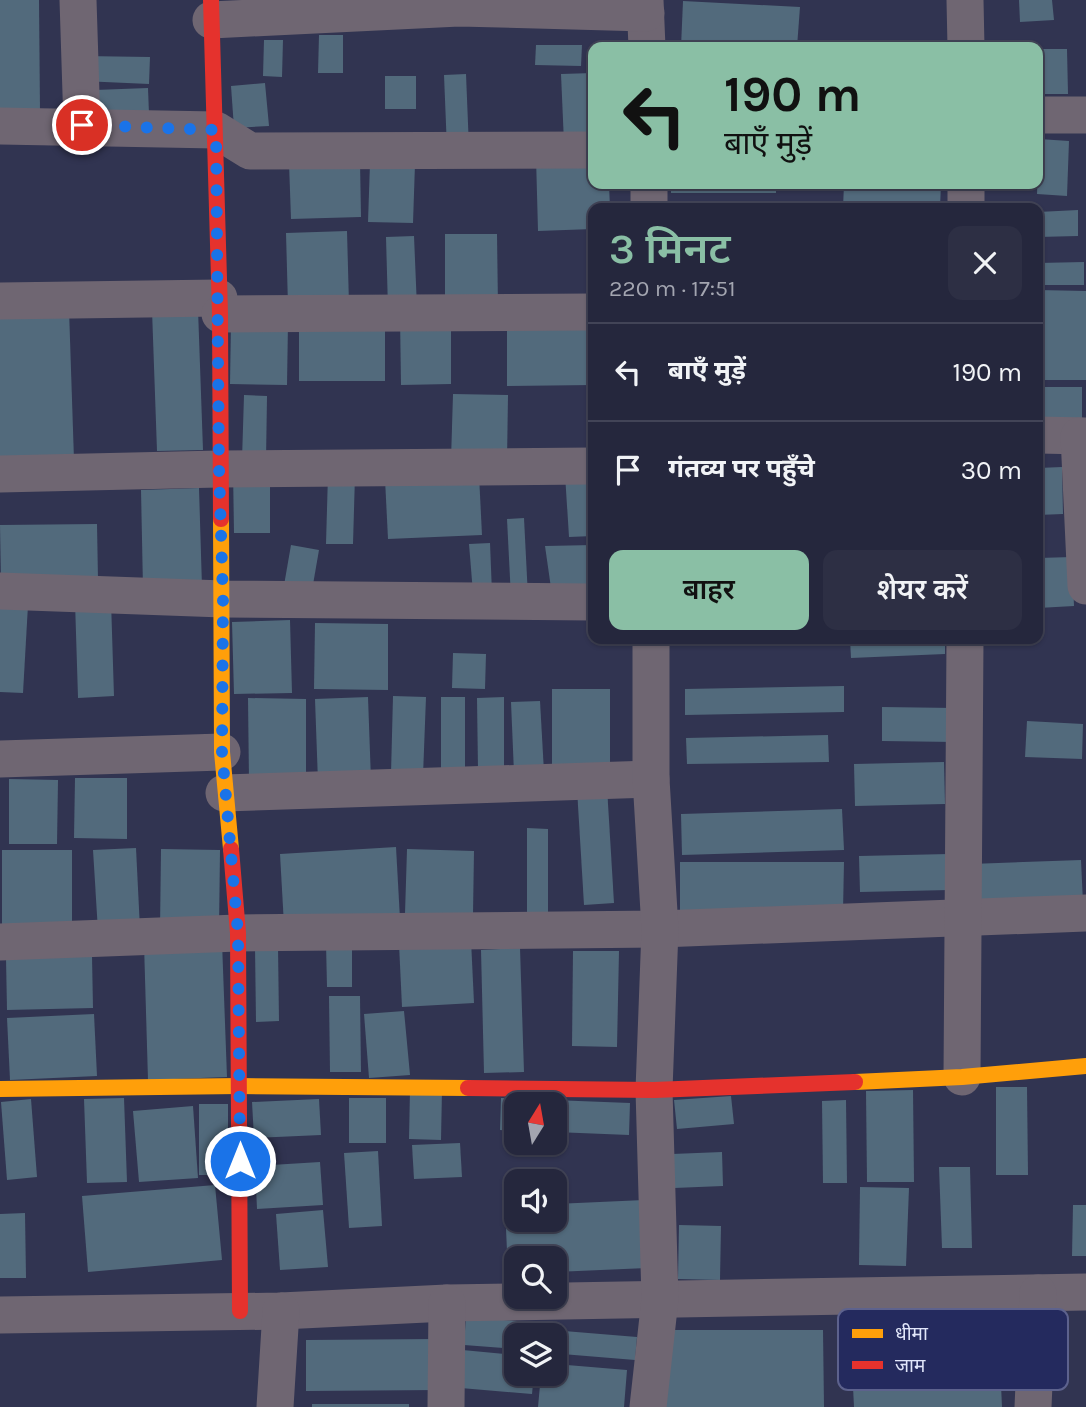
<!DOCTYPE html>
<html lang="hi">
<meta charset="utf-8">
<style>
:root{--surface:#25273d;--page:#2d2f44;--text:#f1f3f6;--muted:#a3a5b0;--line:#424457;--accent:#8abfa5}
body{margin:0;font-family:Karla,"Noto Sans Devanagari",sans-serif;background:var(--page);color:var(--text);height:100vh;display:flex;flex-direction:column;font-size:26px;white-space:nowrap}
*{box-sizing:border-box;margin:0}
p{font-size:23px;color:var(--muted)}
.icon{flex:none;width:38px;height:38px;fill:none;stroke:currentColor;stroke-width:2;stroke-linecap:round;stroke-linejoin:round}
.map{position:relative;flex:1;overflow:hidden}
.drawer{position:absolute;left:588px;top:203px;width:455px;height:441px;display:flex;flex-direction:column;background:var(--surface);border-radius:14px;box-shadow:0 2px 5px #0004,0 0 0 2px var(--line)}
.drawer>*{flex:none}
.top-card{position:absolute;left:588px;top:42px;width:455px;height:147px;border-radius:14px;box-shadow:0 2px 5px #0004,0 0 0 2px var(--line);background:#8abfa5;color:#111;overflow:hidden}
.needle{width:46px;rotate:11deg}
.buttons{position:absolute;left:504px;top:1092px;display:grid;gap:14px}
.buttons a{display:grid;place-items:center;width:63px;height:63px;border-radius:14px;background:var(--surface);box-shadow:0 2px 5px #0004,0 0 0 2px var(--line);font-size:35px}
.pin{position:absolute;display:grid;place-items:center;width:60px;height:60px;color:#fff;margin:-30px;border:4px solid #fff;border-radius:50%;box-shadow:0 2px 7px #0007}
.me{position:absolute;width:77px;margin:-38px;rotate:0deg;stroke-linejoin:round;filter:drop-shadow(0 0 5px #0008)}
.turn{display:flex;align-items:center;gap:24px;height:147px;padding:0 21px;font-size:32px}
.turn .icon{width:91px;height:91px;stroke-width:2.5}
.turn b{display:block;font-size:49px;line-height:60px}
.round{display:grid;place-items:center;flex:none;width:74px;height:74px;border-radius:14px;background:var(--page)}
.overview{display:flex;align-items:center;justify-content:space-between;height:119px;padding:0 21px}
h1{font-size:42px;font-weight:600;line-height:52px;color:var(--accent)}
.primary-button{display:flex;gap:14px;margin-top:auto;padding:14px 21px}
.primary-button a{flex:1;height:80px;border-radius:14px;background:var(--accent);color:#111;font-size:28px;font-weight:600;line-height:80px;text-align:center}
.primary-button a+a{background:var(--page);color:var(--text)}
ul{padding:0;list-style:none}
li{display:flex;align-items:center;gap:21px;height:98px;padding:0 21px;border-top:2px solid var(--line)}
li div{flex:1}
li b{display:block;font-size:26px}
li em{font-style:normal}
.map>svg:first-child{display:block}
</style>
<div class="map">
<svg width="1086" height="1407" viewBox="0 0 1086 1407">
<rect width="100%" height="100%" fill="#313451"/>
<!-- building -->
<g fill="#526a7c">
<path d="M0,0H39L40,112H0Z"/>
<path d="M1019,0H1052L1054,20L1020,22Z"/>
<path d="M683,1L800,7L797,47H681Z"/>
<path d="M319,35H343V73H318Z"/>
<path d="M264,40H283L282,77L263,76Z"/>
<path d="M536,45H582L581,66L535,65Z"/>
<path d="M1038,49H1067L1068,94H1038Z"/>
<path d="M83,56L150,57L149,84L82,81Z"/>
<path d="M593,73V141L564,143L561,74Z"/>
<path d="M466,74L469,148L447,149L444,75Z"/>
<rect x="385" y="76" width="31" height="33"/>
<path d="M265,83L269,126L234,128L231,86Z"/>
<path d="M148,88L149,114L96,116L95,90Z"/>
<path d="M1039,139L1069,141L1067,196L1037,194Z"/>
<path d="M593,155V184H609L610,208H593V229L538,231L536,157Z"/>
<path d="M360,161L361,217L291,219L289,163Z"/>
<path d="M370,163L415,164L413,223L368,222Z"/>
<rect x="671" y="184" width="105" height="9"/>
<path d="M844,184H941L940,208H843Z"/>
<path d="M675,202L760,204V208H675Z"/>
<path d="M1078,210V236L1038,237V212Z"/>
<path d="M347,231L349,304L288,306L286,233Z"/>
<path d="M445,234H497L498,307L445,308Z"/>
<path d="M414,236L417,308L388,309L386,237Z"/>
<path d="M1084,262V285H1038V263Z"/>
<path d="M1038,290L1086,291V380H1038Z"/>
<path d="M69,309L74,460L0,462V311Z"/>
<path d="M198,309L203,450L157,451L152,310Z"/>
<path d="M451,315V384L401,385L400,316Z"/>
<path d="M507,318H593V385L507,386Z"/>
<path d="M231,322L288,323L287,385L230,384Z"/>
<path d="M299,322L385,323V381H299Z"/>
<rect x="1038" y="387" width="44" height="42"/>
<path d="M453,394L508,395L507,461L451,460Z"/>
<path d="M244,395L267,396L266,460L242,459Z"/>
<path d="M1062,467L1063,514L1038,515V468Z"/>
<path d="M233,470H270V533H234Z"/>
<path d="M593,473V536L569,537L565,474Z"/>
<path d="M328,474L355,475L353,544H326Z"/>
<path d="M479,475L482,535L388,539L385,479Z"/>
<path d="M199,488L202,587L143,588L141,490Z"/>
<path d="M524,518L528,597L511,598L507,519Z"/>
<path d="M97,524L98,580L1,582L0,525Z"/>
<path d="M490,543L492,593H473L469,544Z"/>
<path d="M291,545L319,550L311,596L283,591Z"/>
<path d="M593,545V594L552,595L545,546Z"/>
<path d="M1072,557L1074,606L1038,608V558Z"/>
<path d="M111,601L114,696L78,698L75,602Z"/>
<path d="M0,604L28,605L23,693L0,692Z"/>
<path d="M290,620L292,693L234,694L232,622Z"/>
<path d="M315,623L388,624V690L314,689Z"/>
<path d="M850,639H945V654L851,658Z"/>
<path d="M453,653L486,654L485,689L452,688Z"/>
<path d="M844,686V712L685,715V689Z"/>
<rect x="552" y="689" width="58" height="88"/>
<path d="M393,696L426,697L423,776L391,774Z"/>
<path d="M368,697L371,780L318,782L315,699Z"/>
<rect x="441" y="697" width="24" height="80"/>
<path d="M504,697V770H478L477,698Z"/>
<path d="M248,698L306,699V782H249Z"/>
<path d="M540,701L544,772L514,773L511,702Z"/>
<path d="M882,707L955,708V742L882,741Z"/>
<path d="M1027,721L1083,724L1082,759L1025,757Z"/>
<path d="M828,735L829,762L687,764L686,738Z"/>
<path d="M944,762L945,804L855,806L854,764Z"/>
<path d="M75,778H127V839L74,838Z"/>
<path d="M9,779L58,780L57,844H9Z"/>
<path d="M607,787L614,903L584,905L577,789Z"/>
<path d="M842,809L844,850L682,855L681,814Z"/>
<path d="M527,828L548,829V914H527Z"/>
<path d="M396,847L400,919L284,925L280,854Z"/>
<path d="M136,848L140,929L98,931L93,850Z"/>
<path d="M161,849L220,850L219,930L160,929Z"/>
<path d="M407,849L474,851L473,914L405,913Z"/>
<path d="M2,850H72V926L2,925Z"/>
<path d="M949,854L950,890L860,892L859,856Z"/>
<path d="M1081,860L1083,903L973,907L971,864Z"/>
<path d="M680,862H844L843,911H680Z"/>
<path d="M471,940L474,1003L402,1007L399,944Z"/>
<path d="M222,942L227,1077L148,1080L144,944Z"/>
<path d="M326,943H352V987H327Z"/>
<path d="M255,946H278L279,1021L256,1022Z"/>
<path d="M520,948L524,1072L484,1073L481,950Z"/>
<path d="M573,951H619L617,1047L572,1046Z"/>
<path d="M92,956L93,1008L7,1010L6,958Z"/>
<path d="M329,996H360L361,1072H330Z"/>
<path d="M404,1011L410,1075L369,1078L364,1014Z"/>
<path d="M94,1014L97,1076L10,1080L7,1018Z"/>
<path d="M996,1087H1027L1028,1175H996Z"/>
<path d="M410,1090H442L441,1140L409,1139Z"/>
<path d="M913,1090L914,1182H867L866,1091Z"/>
<path d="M731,1096L734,1124L677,1129L674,1100Z"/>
<path d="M124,1098L127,1182L87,1183L84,1099Z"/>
<rect x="349" y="1098" width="37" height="45"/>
<path d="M501,1098L630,1103L629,1135L555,1132V1104H516V1131L500,1130Z"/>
<path d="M31,1099L37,1177L7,1180L1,1102Z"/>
<path d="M319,1099L321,1135L254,1138L252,1102Z"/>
<path d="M846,1100L847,1183H823L822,1101Z"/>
<rect x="199" y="1104" width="29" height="71"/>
<path d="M193,1106L198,1178L139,1182L133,1111Z"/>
<path d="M460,1143L462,1177L414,1179L412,1145Z"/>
<path d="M378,1151L382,1226L349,1228L344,1153Z"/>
<path d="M722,1152L723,1186L674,1188L672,1154Z"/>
<path d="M320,1162L323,1205L257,1209L255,1166Z"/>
<path d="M939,1167H970L972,1248H942Z"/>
<path d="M215,1185L222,1260L88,1272L82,1196Z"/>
<path d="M860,1187L909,1188L906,1266L859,1265Z"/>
<path d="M644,1200L647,1268L555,1272V1258H516V1274H508L505,1206H516V1220H555V1204Z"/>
<path d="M1073,1205H1086V1256H1072Z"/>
<path d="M323,1210L328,1267L280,1270L276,1214Z"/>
<path d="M25,1213L26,1278H0V1214Z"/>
<path d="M679,1225L721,1226L720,1280L678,1279Z"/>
<path d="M466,1317L541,1323L540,1335H516V1349L464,1345Z"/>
<path d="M657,1330H823L824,1407H657Z"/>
<path d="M564,1331L637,1337L635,1360L562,1354Z"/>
<path d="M438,1339L439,1390L306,1391V1340Z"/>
<path d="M999,1340L1002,1407H854L851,1347Z"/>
<path d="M452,1349L516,1355V1374H534L532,1394L449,1387Z"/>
<path d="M555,1364L627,1370L624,1407H538L541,1374H555Z"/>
<rect x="312" y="1404" width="97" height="3"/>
</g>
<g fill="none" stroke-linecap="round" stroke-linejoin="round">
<!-- street -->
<g stroke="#6f6672" stroke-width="37">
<path d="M78,0L82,125"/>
<path d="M645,0L647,47"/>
<path d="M965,0L966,47"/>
<path d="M211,20L459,8L646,13"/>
<path d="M1038,115H1086"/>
<path d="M0,126L216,130L250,151L593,150"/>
<path d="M649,184V208"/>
<path d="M966,208V184"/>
<path d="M0,301L219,298"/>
<path d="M220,314L593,312"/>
<path d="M1038,435L1086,436"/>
<path d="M1079,436L1086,586"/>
<path d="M0,474L219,469L593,466"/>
<path d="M0,591L223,599L593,602"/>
<path d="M0,759L222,752"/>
<path d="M224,793L651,779"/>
<path d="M0,942L238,933L660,929L1086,913"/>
<path d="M962,1077L965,639"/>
<path d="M0,1315L281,1311L447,1303L1086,1292"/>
<path d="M275,1407L281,1311"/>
<path d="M446,1407L447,1303"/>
<path d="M648,1407L660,1299L654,1090L660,929L651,779V639"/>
<path d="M1033,1407L1038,1293"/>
</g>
<!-- slow -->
<g stroke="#ff9f0a" stroke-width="16">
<path d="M221,519L222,752L231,849"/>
<path d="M855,1082L962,1077L1086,1066"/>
<path d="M0,1089L239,1086L468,1088"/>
</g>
<!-- jam -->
<g stroke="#e5322d" stroke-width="16">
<path d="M211,0L220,314L221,519"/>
<path d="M231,849L238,933L240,1311"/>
<path d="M468,1088L654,1090L855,1082"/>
</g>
</g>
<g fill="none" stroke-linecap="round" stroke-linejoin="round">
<!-- route -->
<path stroke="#1a73e8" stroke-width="12" stroke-dasharray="0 21.6" d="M82,125L216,130L219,468L223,599L222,752L238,933L240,1161"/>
</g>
<!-- legend -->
<rect x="838" y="1309" width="230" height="81" rx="10" fill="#242a5e" stroke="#5d628d" stroke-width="2"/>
<rect x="852" y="1329" width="31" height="9" fill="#ff9f0a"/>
<rect x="852" y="1361" width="31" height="8" fill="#e5322d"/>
<g font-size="19" fill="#e1e6fa">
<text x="895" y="1340">धीमा</text>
<text x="895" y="1372">जाम</text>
</g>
</svg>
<div class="buttons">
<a><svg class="needle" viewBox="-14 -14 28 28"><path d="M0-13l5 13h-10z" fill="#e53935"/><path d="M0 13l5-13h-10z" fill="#a3a5b0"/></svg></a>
<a><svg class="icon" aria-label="sound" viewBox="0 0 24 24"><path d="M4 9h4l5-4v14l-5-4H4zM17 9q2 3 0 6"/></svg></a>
<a><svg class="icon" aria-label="search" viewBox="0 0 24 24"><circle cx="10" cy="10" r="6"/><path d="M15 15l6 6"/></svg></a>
<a><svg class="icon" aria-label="layers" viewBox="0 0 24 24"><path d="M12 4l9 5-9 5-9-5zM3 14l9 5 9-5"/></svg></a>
</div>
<div class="pin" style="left:82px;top:125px;background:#d93025"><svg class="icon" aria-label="arrive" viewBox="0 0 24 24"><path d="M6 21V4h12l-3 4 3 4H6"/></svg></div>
<svg class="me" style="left:240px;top:1161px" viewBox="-20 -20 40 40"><circle r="17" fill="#1a73e8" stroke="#fff" stroke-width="3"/><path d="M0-11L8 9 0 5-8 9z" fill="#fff"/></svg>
<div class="top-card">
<div class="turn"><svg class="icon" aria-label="left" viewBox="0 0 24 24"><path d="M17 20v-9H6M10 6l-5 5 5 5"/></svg><div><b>190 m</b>बाएँ मुड़ें</div></div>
</div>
<section class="drawer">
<div class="overview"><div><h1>3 मिनट</h1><p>220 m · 17:51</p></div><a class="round"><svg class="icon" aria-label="close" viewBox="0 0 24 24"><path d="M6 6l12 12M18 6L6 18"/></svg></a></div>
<ul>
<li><svg class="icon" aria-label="left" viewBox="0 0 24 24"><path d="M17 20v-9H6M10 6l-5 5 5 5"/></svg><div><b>बाएँ मुड़ें</b></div><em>190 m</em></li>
<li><svg class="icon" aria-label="arrive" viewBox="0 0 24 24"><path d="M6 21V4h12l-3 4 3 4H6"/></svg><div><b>गंतव्य पर पहुँचे</b></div><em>30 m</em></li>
</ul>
<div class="primary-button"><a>बाहर</a><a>शेयर करें</a></div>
</section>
</div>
